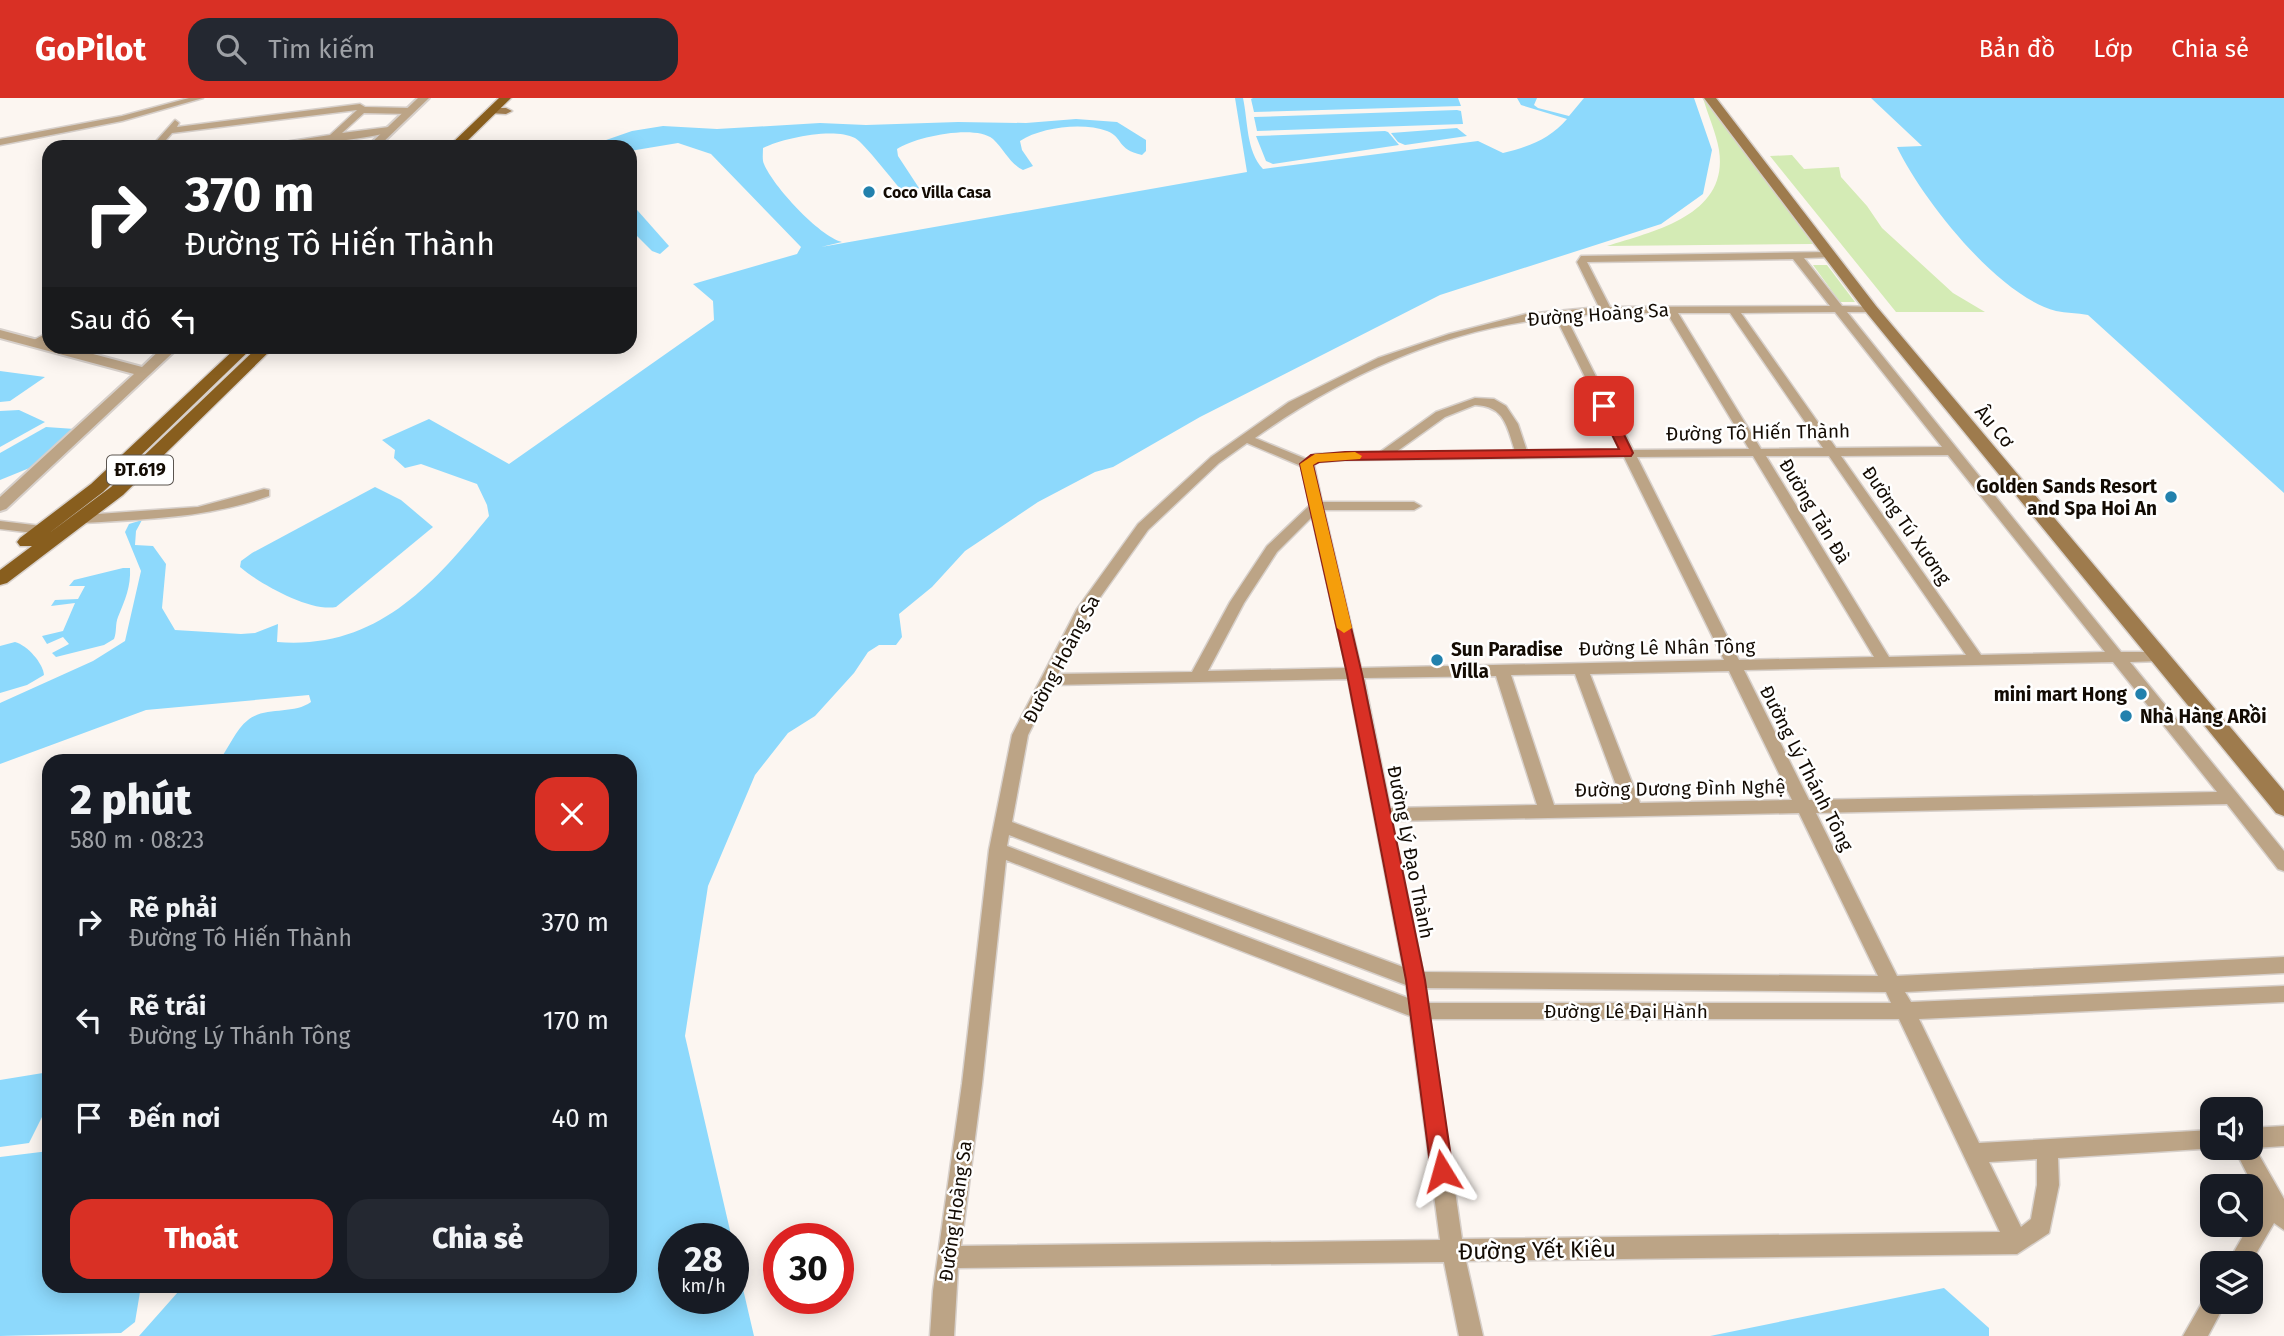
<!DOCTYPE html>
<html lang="vi">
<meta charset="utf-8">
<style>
:root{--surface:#171b24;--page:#242831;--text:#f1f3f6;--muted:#9ea1a6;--accent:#d93025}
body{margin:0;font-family:"Fira Sans",sans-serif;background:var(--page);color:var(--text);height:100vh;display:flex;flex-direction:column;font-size:26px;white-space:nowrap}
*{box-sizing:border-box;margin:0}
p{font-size:23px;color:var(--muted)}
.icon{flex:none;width:38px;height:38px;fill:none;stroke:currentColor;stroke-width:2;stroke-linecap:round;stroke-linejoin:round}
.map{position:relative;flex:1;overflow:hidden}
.sheet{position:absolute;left:42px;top:656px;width:595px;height:539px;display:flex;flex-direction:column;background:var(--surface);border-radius:21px;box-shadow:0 4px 18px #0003}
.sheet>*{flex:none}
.guide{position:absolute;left:42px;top:42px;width:595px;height:214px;border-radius:21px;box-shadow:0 4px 18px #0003;background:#202124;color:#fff;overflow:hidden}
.tools{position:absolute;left:2200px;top:999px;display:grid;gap:14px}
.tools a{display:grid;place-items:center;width:63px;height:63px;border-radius:14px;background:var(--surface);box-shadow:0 4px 18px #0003;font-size:35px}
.speed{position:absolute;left:658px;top:1125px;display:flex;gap:14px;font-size:35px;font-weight:700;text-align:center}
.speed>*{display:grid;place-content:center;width:91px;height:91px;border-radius:50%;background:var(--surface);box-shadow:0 4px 18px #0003;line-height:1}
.speed small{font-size:18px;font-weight:400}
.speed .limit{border:10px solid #d22;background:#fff;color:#111}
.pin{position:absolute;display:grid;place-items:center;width:60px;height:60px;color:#fff;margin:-30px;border-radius:14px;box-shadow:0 4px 10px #0006}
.me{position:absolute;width:77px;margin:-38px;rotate:352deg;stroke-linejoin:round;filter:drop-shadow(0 0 5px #0008)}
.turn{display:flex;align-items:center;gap:24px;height:147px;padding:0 28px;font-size:32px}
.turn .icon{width:91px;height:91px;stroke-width:2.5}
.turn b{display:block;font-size:49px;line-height:60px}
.then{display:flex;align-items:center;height:66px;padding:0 28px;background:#0003;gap:14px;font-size:26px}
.round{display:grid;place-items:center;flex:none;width:74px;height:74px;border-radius:21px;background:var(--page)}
.overview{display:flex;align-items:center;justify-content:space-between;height:119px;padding:0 28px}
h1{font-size:42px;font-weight:800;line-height:52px}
.action{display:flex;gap:14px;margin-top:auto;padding:14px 28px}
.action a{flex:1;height:80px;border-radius:21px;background:var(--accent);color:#fff;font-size:28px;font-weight:800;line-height:80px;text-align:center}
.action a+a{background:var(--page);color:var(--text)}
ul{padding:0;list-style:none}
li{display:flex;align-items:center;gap:21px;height:98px;padding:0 28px}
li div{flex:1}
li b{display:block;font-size:26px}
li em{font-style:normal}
header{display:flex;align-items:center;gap:42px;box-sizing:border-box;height:98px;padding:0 35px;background:var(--accent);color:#fff}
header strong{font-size:33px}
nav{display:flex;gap:38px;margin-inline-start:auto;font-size:24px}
.search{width:490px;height:63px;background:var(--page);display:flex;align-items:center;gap:18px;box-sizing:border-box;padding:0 24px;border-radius:21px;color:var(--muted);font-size:26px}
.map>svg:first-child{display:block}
</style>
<header>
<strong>GoPilot</strong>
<div class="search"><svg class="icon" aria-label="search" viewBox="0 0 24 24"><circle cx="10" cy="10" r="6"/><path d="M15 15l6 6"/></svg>Tìm kiếm</div>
<nav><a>Bản đồ</a><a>Lớp</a><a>Chia sẻ</a></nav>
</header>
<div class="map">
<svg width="2284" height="1238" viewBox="0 0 2284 1238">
<rect width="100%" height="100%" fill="#fcf6f1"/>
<!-- green -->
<g fill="#d4ebb5">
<path d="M1703,0H1705L1813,146L1607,148C1655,133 1729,117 1719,52C1716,35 1708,17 1703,0Z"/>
<path d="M1792,57L1804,71L1839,69L1841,79L1867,108L1882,130L1953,195L1985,214H1896L1770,58Z"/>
<path d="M1813,167H1827L1855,204H1840Z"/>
</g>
<!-- water -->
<g fill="#8dd9fc">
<path d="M1235,0H1243C1248,23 1246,53 1263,71L1478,43L1503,55C1528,49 1550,41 1567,21L1521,7L1517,0H1537L1534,7L1538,10L1569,18L1584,0H1694L1712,52L1703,96L1661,126L1440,197L1200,319L1113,369L1095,374L1038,404L965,453L932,489L899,516L902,539L896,547H879L868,554L854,575L815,618L788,635L755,677L708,788L685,938L732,1141H674V1200H733V1148L754,1238H139L178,1194L179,1188H630V663H280C263,656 239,663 219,663C228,651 236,631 248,622C265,608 293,617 311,604L309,597L146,612L0,666V605L93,563L125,543L141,473L125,434L129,426L142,422L136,433L135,447L153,448L166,466L162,510L175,532L241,536L255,535L278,526L277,544C376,552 432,488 489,418L487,407L477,386L421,366L405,370L394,360L395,352L382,342L429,321L509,366L714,222L713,203L693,186L797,156L801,149L711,56L678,45L630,53V49H586L632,33L663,28L717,31L820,25L866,27L958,24L1026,25L1076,21L1117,24L1146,42V53L1142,57C1116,51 1124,40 1107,33C1083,24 1041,29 1020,43L1022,52L1033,68L1023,72C1009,65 1004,51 993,41C975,26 915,39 897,51L898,58L919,90L914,94H903C893,83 865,46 855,40C834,29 783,40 763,50C763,55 762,62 764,66C773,88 819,138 842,144L821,149L1247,74Z"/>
<path d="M1253,0H1458L1461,8L1254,14L1251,1Z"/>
<path d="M1871,0H2284V395L2088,217C2077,215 2066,215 2056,213C1998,198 1922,101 1897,49L1922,48Z"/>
<path d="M1457,12L1461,13L1463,26L1257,33L1254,19Z"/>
<path d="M1457,30L1467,38L1405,47L1398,44L1391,35Z"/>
<path d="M1385,33L1388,34L1399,47L1273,66L1266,63L1256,38Z"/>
<path d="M630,104L669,148L660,156L652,153L630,131Z"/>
<path d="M0,273L45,279L10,303L0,304Z"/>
<path d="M19,312L45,324L0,349V313Z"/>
<path d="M46,329L75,331L32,369L0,382V355Z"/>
<path d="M375,389L401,402L433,429L336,509C310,514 260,486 240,469L241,463L252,455Z"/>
<path d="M123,470H130C131,489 125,502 118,519C115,526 117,534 114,541L104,547L56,559L52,555L69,546L63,539L47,546L42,538L63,533L75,505L51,508L55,502L78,501L85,488H69L74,482Z"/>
<path d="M15,544C27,547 43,565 44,577L27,587L0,595V548Z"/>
<path d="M49,974V1005L29,1045L0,1049V982Z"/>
<path d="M49,1053V1188H141L135,1224L121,1235L0,1238V1059Z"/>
<path d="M1944,1190L1989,1230V1238H1710Z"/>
</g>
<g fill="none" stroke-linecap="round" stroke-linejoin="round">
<defs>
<g id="minor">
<path d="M189,0H203L122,23L0,47V41L122,18Z"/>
<path d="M360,6L365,9L410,10L414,13L410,16L364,15L342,35L389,29L393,32C377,42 276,49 253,49L330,37L357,12L172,35L160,49H151L175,22L179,25L177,29Z"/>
<path d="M1830,154L1835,157L1834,159L1804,160L1842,208L1875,209L1876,211L1871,214H1847L2121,554H2166L2169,558L2161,563L2130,564L2284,753V773L2278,771L2227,706L1816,715L1897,878L2284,859V875L1905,894L1911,904L2284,888V904L1919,921L1979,1045L2212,1032V1050H2217L2058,1060L2059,1087L2049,1135L2017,1156L1466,1163L1483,1238H1459L1444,1164L958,1170L954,1238H930L933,1193L962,986L989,752L1012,637L1077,511L1138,426L1211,359L1289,304L1378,260L1449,236L1526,216L1599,209L1577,164L1581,158ZM1793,161L1830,208L1610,209L1587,164ZM1835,214L1942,349L1836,350L1741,215ZM1606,215H1667L1749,351L1633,352L1566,219ZM1678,215H1730L1823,350L1761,351ZM1556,220L1621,352L1527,353L1518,326L1506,308L1494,301L1475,300L1436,314L1380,354L1315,356L1306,361L1255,340C1342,278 1448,229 1556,220ZM1475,307C1505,308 1507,329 1515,353L1396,354L1445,319ZM1247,345L1301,368L1310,407L1267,448L1230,504L1192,574L1058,576L1089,515L1148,432L1219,365ZM1948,357L2105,554L1981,557L1841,358ZM1753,358L1874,559L1739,562L1637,359ZM1766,358H1829L1966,557L1889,559ZM1624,359L1724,562L1361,570L1324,412H1414L1421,408L1414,404H1322L1314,367L1318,364L1345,362ZM1312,419L1346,570L1208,573L1244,505L1277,454ZM2113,564L2217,694L1809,702L1744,572ZM1729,573L1792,702L1640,705L1590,576ZM1575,576L1623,706L1554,707L1511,577ZM1496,578L1537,707L1390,710L1364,580ZM1348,581L1403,869L1012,724L1028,637L1053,587ZM1799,715L1878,878L1423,874L1392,723ZM1009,737L1406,887L1408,900L1007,748ZM1006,762L1410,918L1440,1142L961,1148L982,986ZM1426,890L1886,894L1891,905H1428ZM1430,921H1899L2000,1134L1462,1141ZM2037,1061V1087L2031,1121L2021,1129L1989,1064Z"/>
<path d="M49,234V241L34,248L28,245Z"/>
<path d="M264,391L269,392V398C208,420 147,421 83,425L76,421L83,417L198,409Z"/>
<path d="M0,423L42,428L49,432L42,436L0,431Z"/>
<path d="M2284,1028V1048L2255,1050L2284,1101V1132L2274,1125L2250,1166H2227L2262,1105L2234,1050H2250V1030Z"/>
<path d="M2212,1194V1204H2226L2208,1238H2183L2207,1196Z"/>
</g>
<g id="tertiary">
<path d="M418,0H429L378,49H367Z"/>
<path d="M0,232L49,245V248H63L142,269L164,248H180L6,411L0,413V399L134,276L0,240Z"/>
</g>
<g id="secondary">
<path d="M1704,0H1716L1876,208L2284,693V718L2276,715L1866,214Z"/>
<path d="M492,10H506L512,13L506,16L488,15L486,13Z"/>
</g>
<g id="primary">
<path d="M499,0H511L461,49H448Z"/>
<path d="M238,248H254L103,394L48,436L111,389L259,248H275L123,397L7,485L0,487V472L32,448H20L17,444L20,440L91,386Z"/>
</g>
</defs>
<!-- minor casing -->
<use href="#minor" stroke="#d7d0cb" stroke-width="3"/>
<!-- tertiary casing -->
<use href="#tertiary" stroke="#d7d0cb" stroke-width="4"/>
<!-- secondary casing -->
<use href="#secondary" stroke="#d7d0cb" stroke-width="3"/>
<!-- primary casing -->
<use href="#primary" stroke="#d7d0cb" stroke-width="3"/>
<!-- minor -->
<use href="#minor" fill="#bca486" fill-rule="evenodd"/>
<!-- tertiary -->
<use href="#tertiary" fill="#bca486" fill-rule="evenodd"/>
<!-- secondary -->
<use href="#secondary" fill="#9e7b4d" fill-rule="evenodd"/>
<!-- primary -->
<use href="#primary" fill="#885e1e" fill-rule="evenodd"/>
</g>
<!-- route -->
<path fill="#d93025" stroke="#8d1f18" stroke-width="2" d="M1604,305L1610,308L1633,355L1631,358L1345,362L1319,364L1313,367L1362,576L1425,882L1453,1073L1450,1081L1442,1084L1435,1081L1431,1073L1406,882L1347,576L1300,366L1311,357L1345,354L1619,351L1598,308Z"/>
<!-- slow -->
<path fill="#f59e0b" d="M1355,354L1362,358L1360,361L1318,364L1313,367L1352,530L1344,535L1337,530L1300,366L1315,356Z"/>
<!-- markers -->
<g fill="#2281ad" stroke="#fff" stroke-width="2.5">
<circle cx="869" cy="94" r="7"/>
<circle cx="2171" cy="399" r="7"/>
<circle cx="1437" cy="562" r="7"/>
<circle cx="2141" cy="596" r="7"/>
<circle cx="2126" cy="618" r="7"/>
</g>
<g text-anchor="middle" stroke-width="5" stroke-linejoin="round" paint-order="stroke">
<!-- far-poi labels -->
<g font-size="16" font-weight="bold" fill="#130b03" stroke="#fff" text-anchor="start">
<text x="883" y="100">Coco Villa Casa</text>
</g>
<!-- shield labels -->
<rect fill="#fff" stroke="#5a544f" stroke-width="2" x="107" y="357.5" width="66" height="29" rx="5"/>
<g font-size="18" font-weight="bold" fill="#130b03">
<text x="140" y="378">ĐT.619</text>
</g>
<!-- street labels -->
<g font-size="19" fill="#130b03" stroke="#fff">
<text transform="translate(1598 216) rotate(-4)" y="7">Đường Hoàng Sa</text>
<text transform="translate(1995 328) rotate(50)" y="7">Âu Cơ</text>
<text transform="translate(1758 334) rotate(-1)" y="7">Đường Tô Hiến Thành</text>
<text transform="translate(1815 413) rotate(59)" y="7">Đường Tản Đà</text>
<text transform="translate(1907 427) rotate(55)" y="7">Đường Tú Xương</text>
<text transform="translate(1667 549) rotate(-1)" y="7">Đường Lê Nhân Tông</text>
<text transform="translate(1061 561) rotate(-62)" y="7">Đường Hoàng Sa</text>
<text transform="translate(1807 670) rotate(63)" y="7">Đường Lý Thánh Tông</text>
<text transform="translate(1680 690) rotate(-1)" y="7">Đường Dương Đình Nghệ</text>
<text transform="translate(1411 754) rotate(79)" y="7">Đường Lý Đạo Thành</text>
<text x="1626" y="920">Đường Lê Đại Hành</text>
<text transform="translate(955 1113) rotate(-82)" y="7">Đường Hoàng Sa</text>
</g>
<!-- poi labels -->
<g font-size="19" font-weight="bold" fill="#130b03" stroke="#fff" text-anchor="end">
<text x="2157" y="395">Golden Sands Resort<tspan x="2157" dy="22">and Spa Hoi An</tspan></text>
<text x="1451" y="558" text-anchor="start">Sun Paradise<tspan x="1451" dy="22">Villa</tspan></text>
<text x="2127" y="603">mini mart Hong</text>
<text x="2140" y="625" text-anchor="start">Nhà Hàng ARồi</text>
</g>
<!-- near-street labels -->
<g font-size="23" fill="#130b03" stroke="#fff">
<text transform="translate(1537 1152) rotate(-1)" y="8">Đường Yết Kiêu</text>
</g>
</g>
</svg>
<div class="tools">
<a><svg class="icon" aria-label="sound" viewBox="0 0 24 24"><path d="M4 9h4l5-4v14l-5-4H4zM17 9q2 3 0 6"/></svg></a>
<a><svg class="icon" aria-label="search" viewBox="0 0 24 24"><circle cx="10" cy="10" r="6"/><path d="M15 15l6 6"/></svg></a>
<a><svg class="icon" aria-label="layers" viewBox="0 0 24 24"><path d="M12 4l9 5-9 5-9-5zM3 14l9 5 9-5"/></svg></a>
</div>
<div class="speed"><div>28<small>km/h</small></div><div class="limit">30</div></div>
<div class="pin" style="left:1604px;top:308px;background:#d93025"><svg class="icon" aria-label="arrive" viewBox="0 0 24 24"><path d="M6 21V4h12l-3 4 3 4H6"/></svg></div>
<svg class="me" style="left:1442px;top:1073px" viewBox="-20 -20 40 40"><path d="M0-17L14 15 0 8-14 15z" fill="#d93025" stroke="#fff" stroke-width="4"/></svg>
<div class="guide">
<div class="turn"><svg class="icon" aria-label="right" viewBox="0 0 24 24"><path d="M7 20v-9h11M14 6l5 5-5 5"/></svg><div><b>370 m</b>Đường Tô Hiến Thành</div></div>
<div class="then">Sau đó<svg class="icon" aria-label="left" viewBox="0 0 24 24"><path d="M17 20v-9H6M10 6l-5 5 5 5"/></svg></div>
</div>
<section class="sheet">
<div class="overview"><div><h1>2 phút</h1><p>580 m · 08:23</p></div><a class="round" style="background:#d93025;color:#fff"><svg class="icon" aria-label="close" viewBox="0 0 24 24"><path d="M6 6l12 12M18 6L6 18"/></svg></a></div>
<ul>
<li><svg class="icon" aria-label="right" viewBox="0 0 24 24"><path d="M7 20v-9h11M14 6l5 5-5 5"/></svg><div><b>Rẽ phải</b><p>Đường Tô Hiến Thành</p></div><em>370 m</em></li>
<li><svg class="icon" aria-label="left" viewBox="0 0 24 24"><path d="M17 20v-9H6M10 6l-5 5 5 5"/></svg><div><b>Rẽ trái</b><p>Đường Lý Thánh Tông</p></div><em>170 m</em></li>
<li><svg class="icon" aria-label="arrive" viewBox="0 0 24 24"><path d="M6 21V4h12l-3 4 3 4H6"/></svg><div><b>Đến nơi</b></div><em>40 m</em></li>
</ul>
<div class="action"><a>Thoát</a><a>Chia sẻ</a></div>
</section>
</div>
